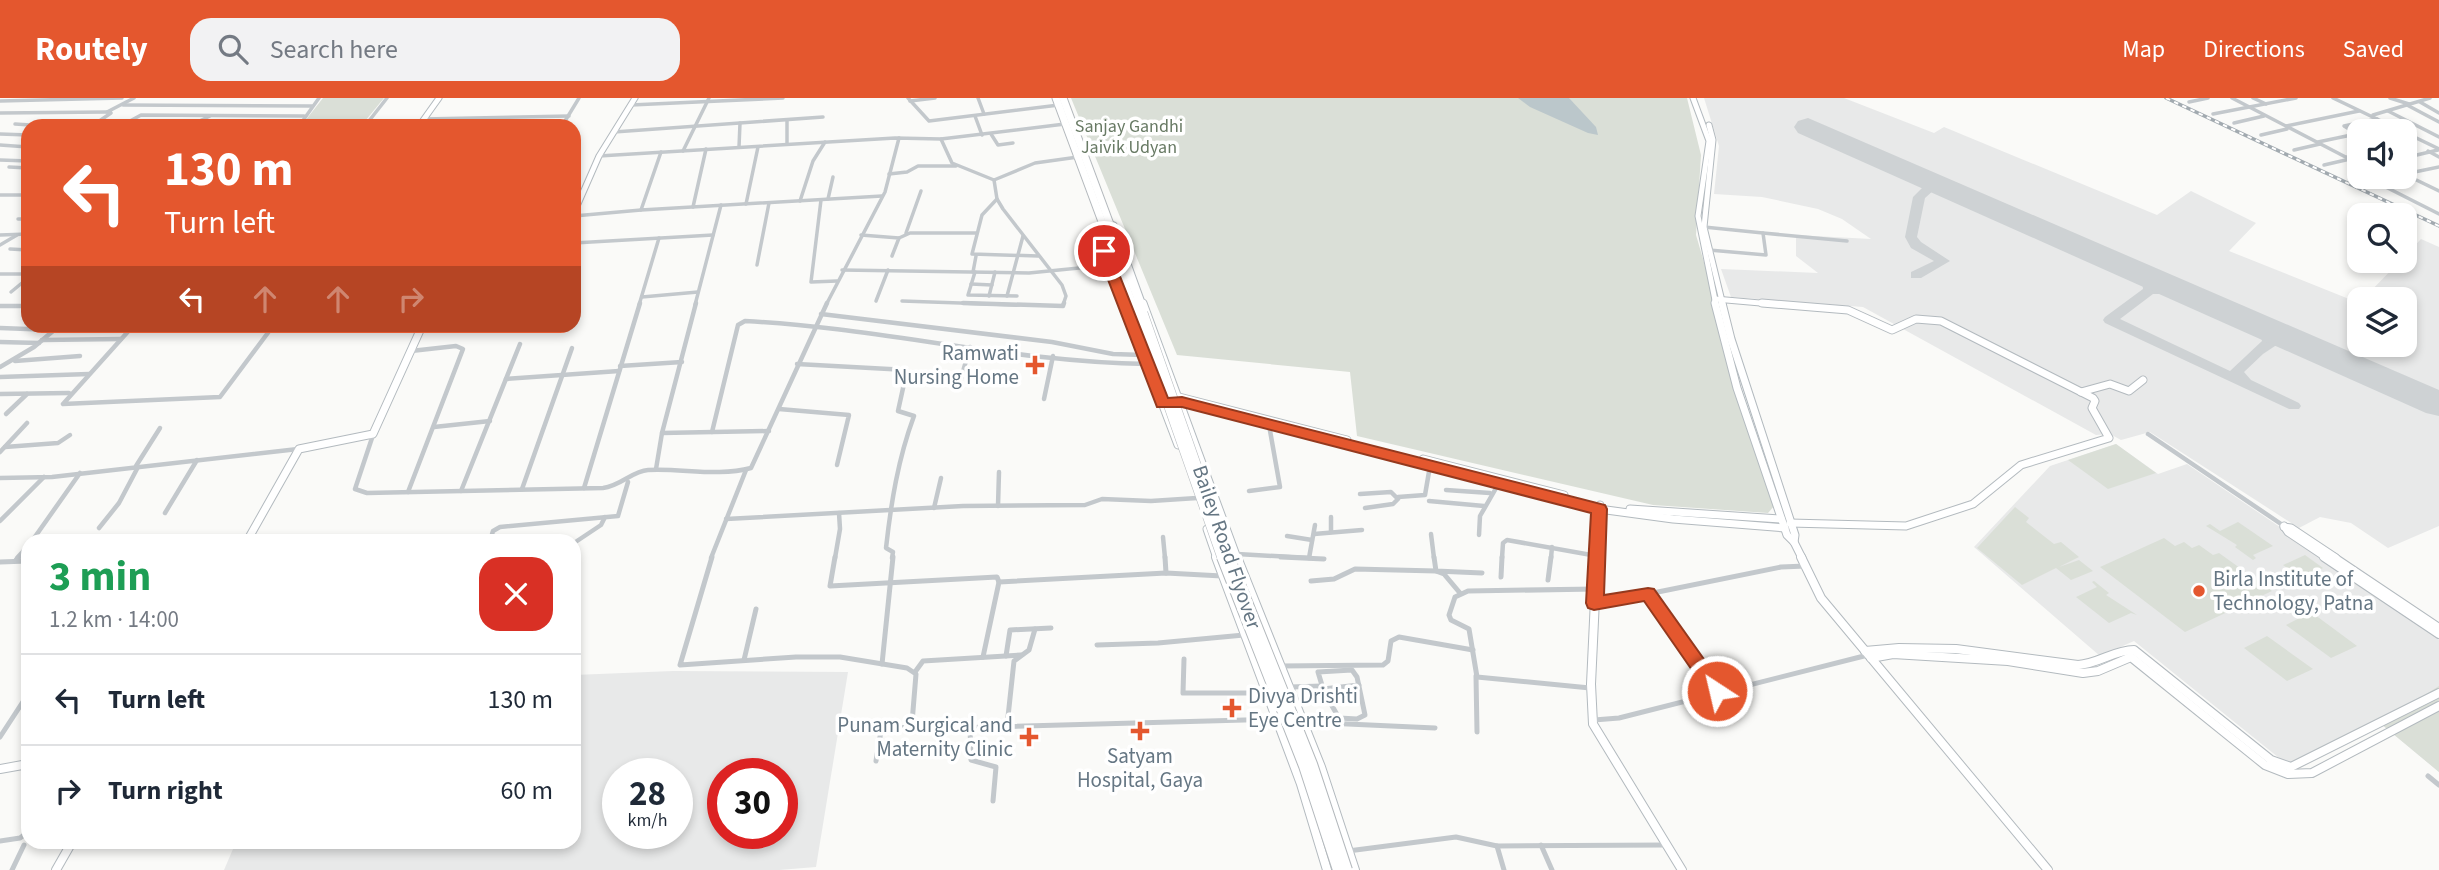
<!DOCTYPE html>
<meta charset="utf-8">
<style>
:root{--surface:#fff;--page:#f2f2f3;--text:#1f2937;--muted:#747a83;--line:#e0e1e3;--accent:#e4572e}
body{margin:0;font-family:"Source Sans 3",sans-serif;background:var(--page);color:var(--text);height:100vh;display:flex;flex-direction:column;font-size:26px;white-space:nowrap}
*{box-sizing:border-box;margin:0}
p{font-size:23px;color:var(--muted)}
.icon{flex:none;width:38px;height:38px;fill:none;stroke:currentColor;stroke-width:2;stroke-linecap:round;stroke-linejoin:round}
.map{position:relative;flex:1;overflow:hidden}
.drawer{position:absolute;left:21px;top:436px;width:560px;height:315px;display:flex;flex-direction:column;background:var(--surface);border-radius:21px;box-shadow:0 4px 10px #0003}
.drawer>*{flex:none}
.guide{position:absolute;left:21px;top:21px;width:560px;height:214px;border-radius:21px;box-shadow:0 4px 10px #0003;background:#e4572e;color:#fff;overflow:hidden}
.controls{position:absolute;left:2347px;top:21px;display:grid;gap:14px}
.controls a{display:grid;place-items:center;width:70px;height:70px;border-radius:14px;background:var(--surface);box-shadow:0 4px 10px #0003;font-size:35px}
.speed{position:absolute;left:602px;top:660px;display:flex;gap:14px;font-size:35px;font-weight:700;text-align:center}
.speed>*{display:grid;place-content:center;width:91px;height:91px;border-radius:50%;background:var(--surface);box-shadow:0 4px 10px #0003;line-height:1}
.speed small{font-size:18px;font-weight:400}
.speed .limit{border:10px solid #d22;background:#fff;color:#111}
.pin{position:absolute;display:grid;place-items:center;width:60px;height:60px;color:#fff;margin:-30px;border:4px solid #fff;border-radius:50%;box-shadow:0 2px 7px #0007}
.me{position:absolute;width:77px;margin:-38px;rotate:325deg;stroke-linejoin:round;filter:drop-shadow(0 0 5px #0008)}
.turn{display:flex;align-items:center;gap:24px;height:147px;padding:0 28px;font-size:32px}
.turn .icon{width:91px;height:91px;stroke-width:2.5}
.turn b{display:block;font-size:49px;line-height:60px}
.lanes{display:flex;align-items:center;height:66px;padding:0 28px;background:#0003;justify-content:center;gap:35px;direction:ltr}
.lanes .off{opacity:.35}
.round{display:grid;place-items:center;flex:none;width:74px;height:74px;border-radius:21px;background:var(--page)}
.head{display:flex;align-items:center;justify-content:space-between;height:119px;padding:0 28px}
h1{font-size:42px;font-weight:700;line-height:52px;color:#1e9e55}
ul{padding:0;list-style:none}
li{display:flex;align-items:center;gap:21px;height:91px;padding:0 28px;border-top:2px solid var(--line)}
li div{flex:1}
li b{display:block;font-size:26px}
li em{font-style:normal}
header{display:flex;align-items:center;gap:42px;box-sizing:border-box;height:98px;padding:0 35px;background:var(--accent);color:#fff}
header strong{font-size:33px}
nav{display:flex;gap:38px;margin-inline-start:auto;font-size:24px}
.search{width:490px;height:63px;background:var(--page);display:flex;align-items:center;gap:18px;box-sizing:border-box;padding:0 24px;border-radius:21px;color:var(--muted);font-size:26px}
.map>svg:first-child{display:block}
</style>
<header>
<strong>Routely</strong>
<div class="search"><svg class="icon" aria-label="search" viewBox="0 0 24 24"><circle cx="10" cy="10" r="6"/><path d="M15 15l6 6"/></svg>Search here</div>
<nav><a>Map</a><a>Directions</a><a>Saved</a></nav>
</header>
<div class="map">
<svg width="2439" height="772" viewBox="0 0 2439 772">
<rect width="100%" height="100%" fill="#fafaf8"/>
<!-- built -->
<g fill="#e8e9e9" fill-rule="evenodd">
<path d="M1704,0H1844L1934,35L1944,29L2157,117L2191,93L2256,125L2229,153L2359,205V247H2404V201H2363L2400,163H2404L2405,158L2421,141L2439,149V428L2388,450L2351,425L2320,419L2299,430L2150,334L2121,342L2110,336L2096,337L1863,209L1731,199L1721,171L1818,175L1796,158V137L1871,141L1842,121L1818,111L1762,99L1714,96L1719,48Z"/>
<path d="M2116,346L2158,376L2187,366L2439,537V674L2380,625L2289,668L2134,543L2100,558L1974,449L2050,368Z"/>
<path d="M673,573L848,574L816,769L779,772H224L236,744H574V577ZM618,676H677V735H618ZM723,676H782V735H723Z"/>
</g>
<!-- green -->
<g fill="#dadfd7">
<path d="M323,0H384L361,28H301Z"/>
<path d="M1071,0H1687L1701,57L1696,137L1775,407L1768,415L1653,407L1357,338L1350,274L1177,257Z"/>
<path d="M2116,346L2156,375L2108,391L2068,362Z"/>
<path d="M2015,409L2029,420L2026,424L2054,446L2061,444L2079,459L2059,469L2079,462L2093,473L2071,482L2056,470L2022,487L1977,450Z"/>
<path d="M2238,424L2273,448L2253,457L2256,460L2253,462L2235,449L2237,447L2206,428L2210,426L2220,433Z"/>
<path d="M2164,440L2175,448L2184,444L2192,450L2199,447L2213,457L2219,455L2272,493L2185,534L2100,469Z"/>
<path d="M2305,457L2323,470L2302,480L2283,467Z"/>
<path d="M2094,483L2109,495L2106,497L2137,517L2131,515L2109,525L2076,499L2097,489L2092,484Z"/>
<path d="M2311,514L2357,548L2331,560L2286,527Z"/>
<path d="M2267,538L2313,571L2287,583L2244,550Z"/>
<path d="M2439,588V674L2380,625Z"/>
</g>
<!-- water -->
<path fill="#bbc7cb" d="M1518,0H1569L1596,29L1598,37L1588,35L1530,9Z"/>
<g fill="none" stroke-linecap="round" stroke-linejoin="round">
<!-- taxiway -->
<g fill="#ced2d4" fill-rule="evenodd">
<path d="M1942,83L1946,84V90L1935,91L1925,100L1917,139L1921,144L1950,163L1921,180H1911V174L1934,163L1911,150L1905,139L1913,99L1928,84Z"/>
<path d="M2140,171L2153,179L2156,188H2179L2186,192L2179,196H2153L2120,221L2230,273L2262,243L2260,236L2253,228L2255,225H2265L2275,239L2303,242L2305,245L2303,248H2275L2263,256L2244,274L2251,282L2299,305L2301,308L2299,311H2289L2105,225L2103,222L2105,219L2143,191L2142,183L2133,175Z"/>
</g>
<!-- runway -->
<path fill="#ced2d4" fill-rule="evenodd" d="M1808,20L2439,292V318L2426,315L1798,35L1794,29L1798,23Z"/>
<defs>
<g id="secondary-far2">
<path d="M1693,0L1709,43L1698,118L1716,207"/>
<path d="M1709,27L1713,42L1704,129L1723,207"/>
<path d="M419,28L439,0"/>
<path d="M574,115L599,58L635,0"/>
<path d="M1109,125L1114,127L1143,207"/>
<path d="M1102,127L1097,133L1125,207"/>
<path d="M1715,201L1783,207"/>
</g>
<g id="secondary-far1">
<path d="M1124,205L1178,347"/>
<path d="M1143,205L1237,460"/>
<path d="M1715,205L1737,290L1787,437L1794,444L1802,460"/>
<path d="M1722,205L1731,241L1795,437L1794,444"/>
<path d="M1762,205L1848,212L1892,232L1916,221L1941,223L2093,300L2095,303L2092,310L2109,340L2021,367L1973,406L1906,428L1790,425"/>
<path d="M2081,294L2110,286L2129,293L2143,282"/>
<path d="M1179,299L1347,342"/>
<path d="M1181,304L1599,411L1673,421L1785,430"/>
<path d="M1423,361L1564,397"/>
<path d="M1630,411L1781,421"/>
<path d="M2284,428L2288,434L2327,460"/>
<path d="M2284,429L2291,430L2336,460"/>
<path d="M1207,431L1217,460"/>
<path d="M247,443L299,351L373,336L422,228"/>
<path d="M1597,460L1600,407"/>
</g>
<g id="secondary">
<path d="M1216,459L1301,686L1327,772"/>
<path d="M1237,459L1321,669L1355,772"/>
<path d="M1597,459L1591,586L1593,626L1682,772"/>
<path d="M1801,459L1821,500L2048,772"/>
<path d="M2324,459L2439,536"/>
<path d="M2333,459L2439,530"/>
<path d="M1865,553L1899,550L1956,551L2078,567C2098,566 2114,552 2134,552L2271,662L2291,669L2439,595"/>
<path d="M1871,560L1893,556L2008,563L2083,575L2098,573L2131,559L2265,667L2288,676L2312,675L2439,608"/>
<path d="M0,671L28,666"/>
<path d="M56,772L72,744"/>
</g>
<g id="highway-far1">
<path d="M1056,0L1133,207"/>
<path d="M1063,0L1140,207"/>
</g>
<g id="highway">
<path d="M1132,205L1136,215"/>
<path d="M1139,205L1143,215"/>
</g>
</defs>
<!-- secondary-far2 casing -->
<use href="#secondary-far2" stroke="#b3babf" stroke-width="7"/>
<!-- secondary-far1 casing -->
<use href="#secondary-far1" stroke="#b3babf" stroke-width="9"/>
<!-- secondary casing -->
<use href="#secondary" stroke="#b3babf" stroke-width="10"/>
<!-- highway-far1 casing -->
<use href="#highway-far1" stroke="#b4b9bd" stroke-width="9"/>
<!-- highway casing -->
<use href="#highway" stroke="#b4b9bd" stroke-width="10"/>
<!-- street-far2 -->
<g stroke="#c3c8cc" stroke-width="3.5">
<path d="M908,0L929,23L1059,7"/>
<path d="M978,0L984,16"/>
<path d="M2232,0L2359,66"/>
<path d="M2253,0L2266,6"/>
<path d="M2333,0L2402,33"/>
<path d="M2390,0L2409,6"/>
<path d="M0,3L122,0"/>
<path d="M910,3L935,0"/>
<path d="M2189,4L2208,0"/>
<path d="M2420,4L2439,15"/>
<path d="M123,7L312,8"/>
<path d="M631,7L783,0"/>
<path d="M2407,7L2439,24"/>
<path d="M2388,13L2439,39"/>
<path d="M0,15L107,14"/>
<path d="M2213,16L2296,0"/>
<path d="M2373,17L2430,0"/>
<path d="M975,18L982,37"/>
<path d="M424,21L569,18"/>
<path d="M787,22V46"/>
<path d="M130,23L141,17L304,18"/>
<path d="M2234,25L2264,18"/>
<path d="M15,26L46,28"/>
<path d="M92,28L111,15L107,14L134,0"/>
<path d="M189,28L210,18"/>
<path d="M299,28L319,0"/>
<path d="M365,28L387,0"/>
<path d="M562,28L579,0"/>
<path d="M2286,28L2359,13"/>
<path d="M614,34L823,19"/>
<path d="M2404,34L2439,51"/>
<path d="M0,36L28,37"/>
<path d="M991,36L998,47L1013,45"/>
<path d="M2261,37L2287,31"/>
<path d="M2359,37L2344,28L2377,21"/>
<path d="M941,41L952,65L994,82"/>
<path d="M2318,44L2356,36"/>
<path d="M0,47L28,49"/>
<path d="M739,49L740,25"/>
<path d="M2294,52L2320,46"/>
<path d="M683,53L709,0"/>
<path d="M2428,53L2439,59"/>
<path d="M661,54L641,112L882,98"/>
<path d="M599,58L895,40L941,41L1065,26"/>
<path d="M2347,59L2359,57"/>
<path d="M2404,60L2438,52"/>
<path d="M0,62L28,63"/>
<path d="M2324,67L2350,61"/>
<path d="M9,69L28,70"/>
<path d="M2359,70L2356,73L2359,75"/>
<path d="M889,76L907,74L918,68H956"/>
<path d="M2404,76L2439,93"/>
<path d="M2405,76L2439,69"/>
<path d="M2366,79L2439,116"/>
<path d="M0,97H28"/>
<path d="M828,101L833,79"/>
<path d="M997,101L982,117L972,156L1038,158"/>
<path d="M821,102L811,184L837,183"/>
<path d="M800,103L813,63L825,44"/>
<path d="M746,106L758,49"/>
<path d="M693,109L706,51"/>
<path d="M574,118L641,112"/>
<path d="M18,121H28"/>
<path d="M1704,129L1763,135L1766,157L1709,152"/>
<path d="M906,135L921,93"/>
<path d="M1763,135L1847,143"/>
<path d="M0,137L28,136"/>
<path d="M861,137L899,140L892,158"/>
<path d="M899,140L910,135H976"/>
<path d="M574,145L713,137"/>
<path d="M0,147L17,137"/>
<path d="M10,151L28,152"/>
<path d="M757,167L769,105"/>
<path d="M842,172L1029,175L1109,167"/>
<path d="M973,174L976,158"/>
<path d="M975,174L968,197L1017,198"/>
<path d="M0,176H28"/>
<path d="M971,186L992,187"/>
<path d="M11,194L28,180"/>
<path d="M24,194L28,190"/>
<path d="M989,198L995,174"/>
<path d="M1007,198L1023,138"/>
<path d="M642,199L698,194"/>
<path d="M876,203L888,172"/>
<path d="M902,203L1019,207"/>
<path d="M639,207L659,140"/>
<path d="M695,207L721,107"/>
<path d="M826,207L885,94L899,40"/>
<path d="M1063,207L1066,198L1062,187L1003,111L997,101L994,82L1035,65L1078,59"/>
</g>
<!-- street-far1 -->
<g stroke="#c3c8cc" stroke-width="4.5">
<path d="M963,205L1063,208L1064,205"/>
<path d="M0,208H28"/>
<path d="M821,216L1052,244L1113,256L1143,257"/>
<path d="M133,228L63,306L220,299L273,228"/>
<path d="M137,228H144"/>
<path d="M0,230L54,232"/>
<path d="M42,242L121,241"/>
<path d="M0,244L39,245"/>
<path d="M15,263L80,258"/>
<path d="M797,266L907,272L898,313L914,318C898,361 891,405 886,450L893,454L892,460"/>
<path d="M620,268L682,264"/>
<path d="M0,269L34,249L59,228"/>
<path d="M0,279L89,276"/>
<path d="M506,281L619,273"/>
<path d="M958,291L970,249"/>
<path d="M0,296L69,295"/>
<path d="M1044,301L1053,258"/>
<path d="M779,311L849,317L837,367"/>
<path d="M6,316L27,296"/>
<path d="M434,329L490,323"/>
<path d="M712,334L738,227L745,223C880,230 1012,264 1147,266"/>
<path d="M662,335L769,333"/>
<path d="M2148,336L2284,428"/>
<path d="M373,337L355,391L367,395L603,390C621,388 632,373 648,372C682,370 718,379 751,370L827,205"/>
<path d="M5,349L58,345L70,337"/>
<path d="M0,354L27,325"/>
<path d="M136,368L160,330"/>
<path d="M656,371L662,335L696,205"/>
<path d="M0,380L52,379L298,351"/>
<path d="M584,390L640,205"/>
<path d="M522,391L572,250"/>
<path d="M1446,392L1490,395"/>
<path d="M461,393L520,246"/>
<path d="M1249,393L1280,389L1269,327"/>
<path d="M408,394L463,251L456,248L411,253"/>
<path d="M1360,396L1391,394L1398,401L1393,406L1365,410"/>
<path d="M1398,399L1425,397L1430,368"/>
<path d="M1429,403L1484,408"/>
<path d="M998,408L999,374"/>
<path d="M934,410L941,380"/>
<path d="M165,415L197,362"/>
<path d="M1331,419V434"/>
<path d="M726,421L963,408L1085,407L1102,401L1151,403L1197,400"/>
<path d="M0,423L44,379"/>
<path d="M99,430L119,405L138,369"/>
<path d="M1314,436L1362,432"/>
<path d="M1431,436L1434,460"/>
<path d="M1479,437L1480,418L1499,385"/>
<path d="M1287,438L1312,442"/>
<path d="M1163,439L1165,460"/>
<path d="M32,443L80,375"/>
<path d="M490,443L493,433L500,429L618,418L628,384"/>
<path d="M574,445L601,427L605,419"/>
<path d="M1237,456L1311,460"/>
<path d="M17,460L28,448"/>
<path d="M711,460L746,372"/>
<path d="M835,460L840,431L839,415"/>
<path d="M1309,460L1315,427"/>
<path d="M1502,460L1503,445L1507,442L1597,458"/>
<path d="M1551,460L1552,449"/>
</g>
<!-- street -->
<g stroke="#c3c8cc" stroke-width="5">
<path d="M712,459L680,567L796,559H840L907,570L916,576L912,625L918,631L1277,621"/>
<path d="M835,459L830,488L997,479L999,484"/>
<path d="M1165,459L1166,475"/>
<path d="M1281,459L1324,461"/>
<path d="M1434,459L1436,473L1482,475"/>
<path d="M16,462L19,459"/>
<path d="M0,464L28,463"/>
<path d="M574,473H577"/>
<path d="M1501,479L1502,459"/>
<path d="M1548,482L1551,459"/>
<path d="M1311,483L1334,481L1355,471L1436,473L1444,476L1460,495"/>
<path d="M1648,496L1781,469L1806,468"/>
<path d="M1594,505L1648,496L1717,593"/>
<path d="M1097,547L1158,545L1244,537"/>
<path d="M1006,558L1010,532L1051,530"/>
<path d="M983,559L999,484L1166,475L1222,478"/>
<path d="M1184,561L1183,595H1267"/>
<path d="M744,562L756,511"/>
<path d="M882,566L893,459"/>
<path d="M1280,568L1383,567L1388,563L1391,543L1399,539L1473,552"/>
<path d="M1352,572L1357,579L1365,617L1357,621L1339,620L1324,594L1318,574Z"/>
<path d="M915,574L923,563L1021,557"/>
<path d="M1476,578L1477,634"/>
<path d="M1290,589L1322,588"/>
<path d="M1590,590L1477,579L1469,531L1451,522L1449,517L1455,499L1468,493L1596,491"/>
<path d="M1323,591L1359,587"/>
<path d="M1594,622L1619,620L1868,557"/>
<path d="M1304,624L1435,630"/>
<path d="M1007,628L1014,563L1029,552L1035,531"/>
<path d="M970,629L971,662L996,669L993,703"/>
<path d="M0,639L28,596"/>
<path d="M876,663L881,633L913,628"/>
<path d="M2428,678L2439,687"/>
<path d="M0,743L20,740L28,734"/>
<path d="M1541,747L1552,772"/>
<path d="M1348,753L1456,739L1497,748"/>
<path d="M12,772L24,747"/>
<path d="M1504,772L1497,748L1665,747"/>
</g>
<!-- secondary-far2 -->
<use href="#secondary-far2" stroke="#fff" stroke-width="5"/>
<!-- secondary-far1 -->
<use href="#secondary-far1" stroke="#fff" stroke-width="7"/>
<!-- secondary -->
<use href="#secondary" stroke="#fff" stroke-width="8"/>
<!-- highway-far1 -->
<use href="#highway-far1" stroke="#fff" stroke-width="7"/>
<!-- highway -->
<use href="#highway" stroke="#fff" stroke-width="9"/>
<defs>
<path id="rail" d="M2166,0L2439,128"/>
</defs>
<!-- rail casing -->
<use href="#rail" stroke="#a2aab0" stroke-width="3.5"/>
<!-- rail -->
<use href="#rail" stroke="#fff" stroke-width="2" stroke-dasharray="4.5" stroke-linecap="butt"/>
<defs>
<g id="highway-bridge-far1">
<path d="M1136,215L1222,460"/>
<path d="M1143,215L1229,460"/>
</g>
<g id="highway-bridge">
<path d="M1222,459L1304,668L1338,772"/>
<path d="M1229,459L1312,666L1347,772"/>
</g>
</defs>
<!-- highway-bridge-far1 casing -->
<use href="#highway-bridge-far1" stroke="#b4b9bd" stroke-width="10" stroke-linecap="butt"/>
<!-- highway-bridge casing -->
<use href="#highway-bridge" stroke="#b4b9bd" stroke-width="12" stroke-linecap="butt"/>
<!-- highway-bridge-far1 -->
<use href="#highway-bridge-far1" stroke="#fff" stroke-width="9"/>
<!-- highway-bridge -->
<use href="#highway-bridge" stroke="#fff" stroke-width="10"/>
</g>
<!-- route -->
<path fill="#e4572e" stroke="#94391e" stroke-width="2" d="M1104,149L1110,153L1168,300L1182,299L1605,407L1607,411L1604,497L1648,490L1654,491L1723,588L1726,593L1723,598L1717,601L1710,598L1644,503L1594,512L1588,510L1586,505L1591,415L1182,309H1157L1097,153Z"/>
<!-- markers -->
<g fill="#e4572e" stroke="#fff" stroke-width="2.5">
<path d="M1031.5 256.5h7v7h7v7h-7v7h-7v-7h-7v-7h7z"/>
<circle cx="2199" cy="493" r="7"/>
<path d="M1228.5 599.5h7v7h7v7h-7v7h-7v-7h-7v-7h7z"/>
<path d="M1136.5 622.5h7v7h7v7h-7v7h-7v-7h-7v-7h7z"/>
<path d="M1025.5 628.5h7v7h7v7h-7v7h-7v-7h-7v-7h7z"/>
</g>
<g text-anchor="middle" stroke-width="7" stroke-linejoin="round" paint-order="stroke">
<!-- far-park labels -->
<g font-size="18" fill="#687a64" stroke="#fff">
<text x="1129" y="34">Sanjay Gandhi<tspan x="1129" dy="21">Jaivik Udyan</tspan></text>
</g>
<!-- poi labels -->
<g font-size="21" fill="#657683" stroke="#fff" text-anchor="end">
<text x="1019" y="262">Ramwati<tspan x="1019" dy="24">Nursing Home</tspan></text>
<text x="2213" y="488" text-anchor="start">Birla Institute of<tspan x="2213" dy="24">Technology, Patna</tspan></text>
<text x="1248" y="605" text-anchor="start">Divya Drishti<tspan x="1248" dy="24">Eye Centre</tspan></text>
<text x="1013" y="634">Punam Surgical and<tspan x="1013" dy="24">Maternity Clinic</tspan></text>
<text x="1140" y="665" text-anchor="middle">Satyam<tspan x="1140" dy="24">Hospital, Gaya</tspan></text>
</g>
<!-- street labels -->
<g font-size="21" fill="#657683" stroke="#fff">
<text transform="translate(1227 449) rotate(71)" y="7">Bailey Road Flyover</text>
</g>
</g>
</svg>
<div class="controls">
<a><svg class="icon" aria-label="sound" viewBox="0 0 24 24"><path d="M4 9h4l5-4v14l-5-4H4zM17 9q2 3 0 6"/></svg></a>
<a><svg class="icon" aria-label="search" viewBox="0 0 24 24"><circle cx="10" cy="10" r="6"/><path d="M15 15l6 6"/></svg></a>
<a><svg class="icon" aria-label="layers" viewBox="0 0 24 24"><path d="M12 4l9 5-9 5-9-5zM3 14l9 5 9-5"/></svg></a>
</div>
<div class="speed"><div>28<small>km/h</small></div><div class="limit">30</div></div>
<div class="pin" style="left:1104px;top:153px;background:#d93025"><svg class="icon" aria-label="arrive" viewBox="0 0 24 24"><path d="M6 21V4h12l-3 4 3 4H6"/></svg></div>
<svg class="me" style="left:1717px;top:593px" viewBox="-20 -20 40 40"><circle r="17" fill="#e4572e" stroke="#fff" stroke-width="3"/><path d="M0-11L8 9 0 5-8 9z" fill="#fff"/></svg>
<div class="guide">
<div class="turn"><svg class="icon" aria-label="left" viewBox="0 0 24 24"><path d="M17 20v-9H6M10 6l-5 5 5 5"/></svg><div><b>130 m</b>Turn left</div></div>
<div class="lanes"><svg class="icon" aria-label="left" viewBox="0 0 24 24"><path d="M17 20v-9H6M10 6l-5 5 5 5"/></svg><svg class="icon off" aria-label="ahead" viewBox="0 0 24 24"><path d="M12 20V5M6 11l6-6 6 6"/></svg><svg class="icon off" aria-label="ahead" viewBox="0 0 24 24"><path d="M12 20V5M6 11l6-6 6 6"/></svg><svg class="icon off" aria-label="right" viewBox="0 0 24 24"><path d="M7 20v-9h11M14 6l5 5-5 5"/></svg></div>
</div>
<section class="drawer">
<div class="head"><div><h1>3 min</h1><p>1.2 km · 14:00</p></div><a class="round" style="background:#d93025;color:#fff"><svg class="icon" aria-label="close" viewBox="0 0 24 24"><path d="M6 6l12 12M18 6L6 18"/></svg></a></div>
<ul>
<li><svg class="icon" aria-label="left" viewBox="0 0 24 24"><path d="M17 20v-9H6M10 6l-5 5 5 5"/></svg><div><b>Turn left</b></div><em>130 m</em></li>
<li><svg class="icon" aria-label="right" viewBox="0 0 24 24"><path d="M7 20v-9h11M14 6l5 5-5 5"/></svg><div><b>Turn right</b></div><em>60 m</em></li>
</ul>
</section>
</div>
